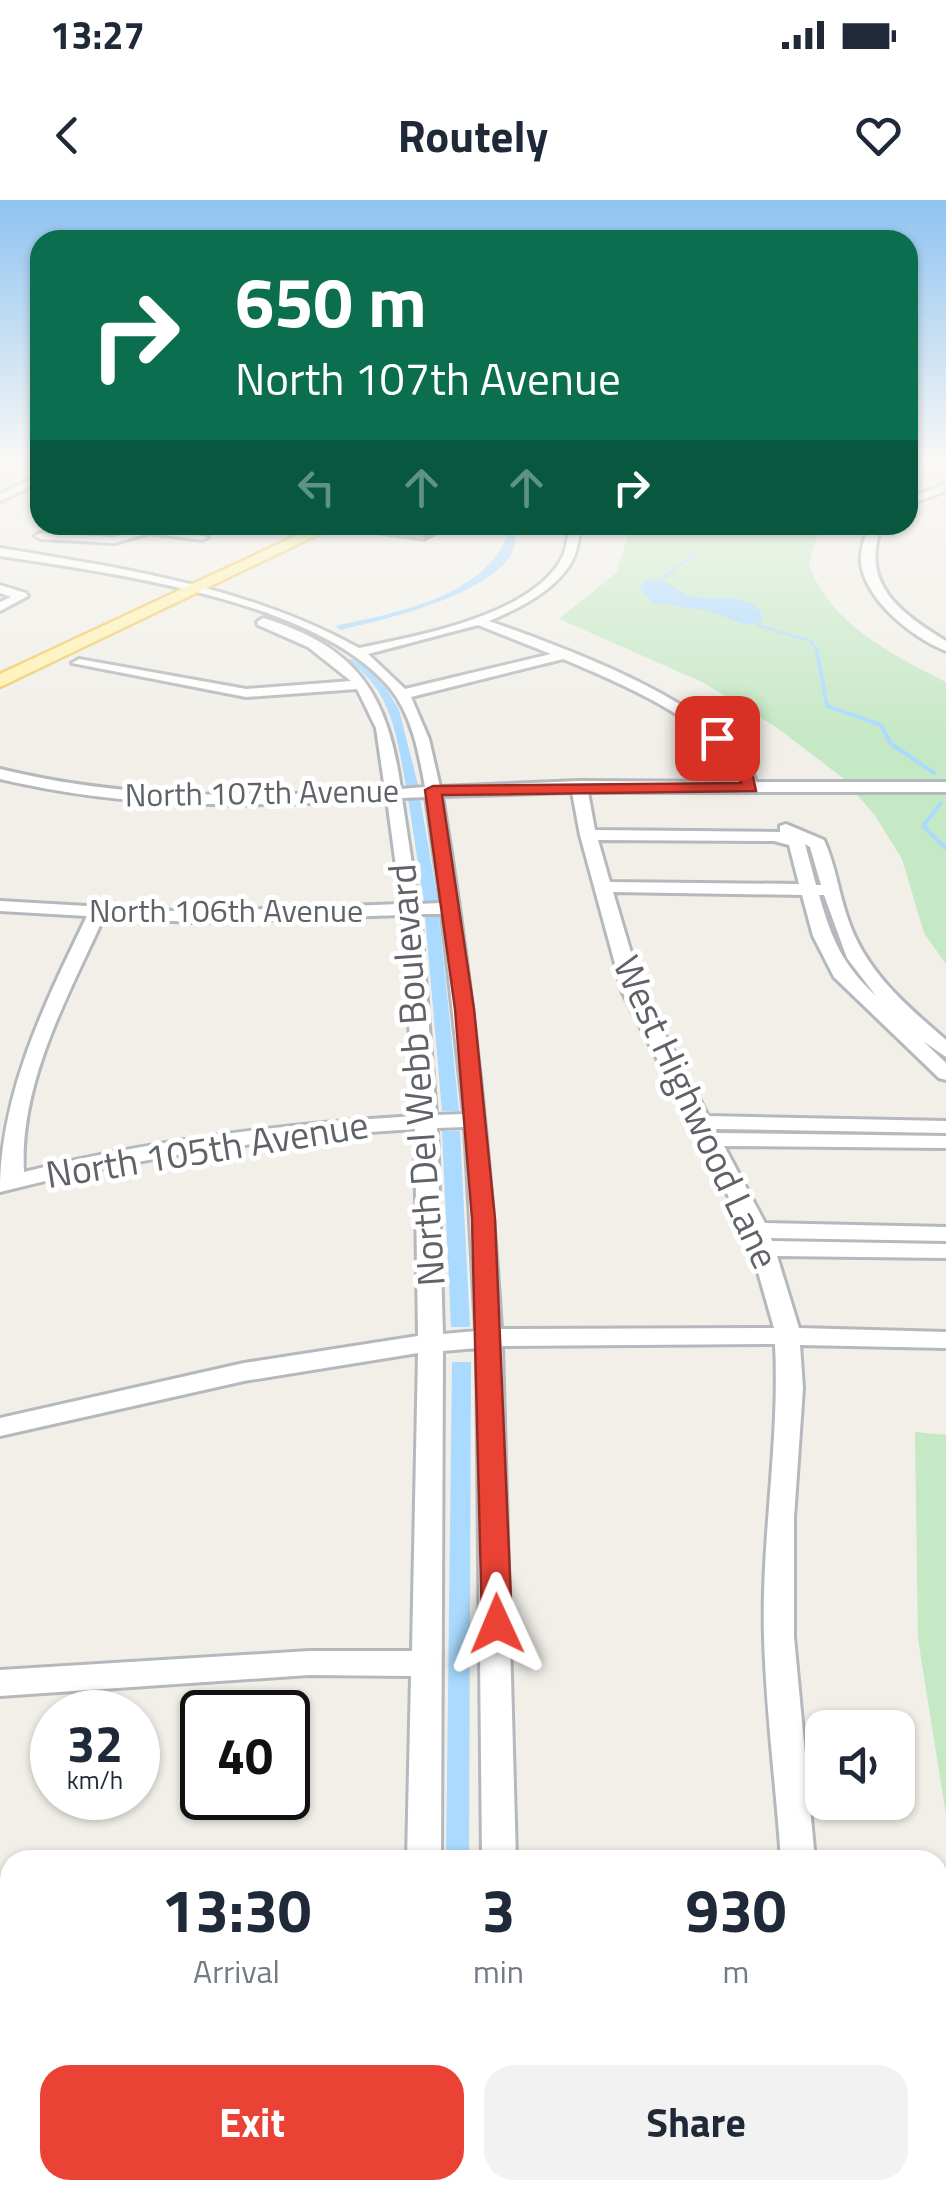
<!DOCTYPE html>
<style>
:root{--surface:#fff;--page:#f2f2f3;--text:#1f2937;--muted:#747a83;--accent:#ea4335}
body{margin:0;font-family:"Titillium Web",sans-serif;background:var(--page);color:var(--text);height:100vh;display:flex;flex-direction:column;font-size:38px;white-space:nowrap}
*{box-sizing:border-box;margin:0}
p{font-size:32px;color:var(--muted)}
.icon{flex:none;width:55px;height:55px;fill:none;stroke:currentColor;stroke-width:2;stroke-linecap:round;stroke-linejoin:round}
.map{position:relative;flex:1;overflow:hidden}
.details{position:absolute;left:0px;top:1650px;width:948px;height:350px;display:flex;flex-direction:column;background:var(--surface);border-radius:30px 30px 0 0;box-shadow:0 2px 8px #0004}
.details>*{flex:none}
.guide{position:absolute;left:30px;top:30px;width:888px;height:305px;border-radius:30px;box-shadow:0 2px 8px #0004;background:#0b6e4f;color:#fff;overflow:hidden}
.controls{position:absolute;left:805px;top:1510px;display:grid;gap:20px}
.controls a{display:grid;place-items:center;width:110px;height:110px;border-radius:20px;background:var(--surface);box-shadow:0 2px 8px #0004;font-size:50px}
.speed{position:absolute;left:30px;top:1490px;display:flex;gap:20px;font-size:50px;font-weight:700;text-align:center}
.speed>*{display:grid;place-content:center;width:130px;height:130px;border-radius:50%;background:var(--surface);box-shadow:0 2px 8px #0004;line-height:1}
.speed small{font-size:25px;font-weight:400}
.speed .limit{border:5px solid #111;border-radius:15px;background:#fff;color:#111}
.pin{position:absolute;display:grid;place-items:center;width:85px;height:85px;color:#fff;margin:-42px;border-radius:20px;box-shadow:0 5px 15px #0006}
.me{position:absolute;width:110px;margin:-55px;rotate:359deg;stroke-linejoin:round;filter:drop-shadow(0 0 8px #0008)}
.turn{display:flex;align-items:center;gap:35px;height:210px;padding:0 40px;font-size:45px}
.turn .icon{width:130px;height:130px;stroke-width:2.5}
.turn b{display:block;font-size:70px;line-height:85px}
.lanes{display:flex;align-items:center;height:95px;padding:0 40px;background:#0003;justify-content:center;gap:50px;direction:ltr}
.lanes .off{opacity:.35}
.eta{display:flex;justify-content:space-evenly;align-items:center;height:170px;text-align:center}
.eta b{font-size:60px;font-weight:700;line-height:70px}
.action{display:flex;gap:20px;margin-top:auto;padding:20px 40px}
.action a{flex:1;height:115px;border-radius:30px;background:var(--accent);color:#fff;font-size:40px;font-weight:700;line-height:115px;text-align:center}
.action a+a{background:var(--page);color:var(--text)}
.status{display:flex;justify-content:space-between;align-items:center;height:70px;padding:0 50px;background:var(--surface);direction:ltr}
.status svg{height:28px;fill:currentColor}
header{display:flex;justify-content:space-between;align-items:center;height:130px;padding:0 40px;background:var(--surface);font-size:45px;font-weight:700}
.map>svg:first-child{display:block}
</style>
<div class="status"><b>13:27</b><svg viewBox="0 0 49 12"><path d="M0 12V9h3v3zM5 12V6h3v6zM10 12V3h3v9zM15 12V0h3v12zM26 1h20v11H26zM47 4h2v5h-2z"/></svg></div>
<header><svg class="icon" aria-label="back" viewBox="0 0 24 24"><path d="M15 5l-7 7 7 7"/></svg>Routely<svg class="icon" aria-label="heart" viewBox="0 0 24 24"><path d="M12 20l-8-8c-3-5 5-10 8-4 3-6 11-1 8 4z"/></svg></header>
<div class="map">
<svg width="946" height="2000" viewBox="0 0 946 2000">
<rect width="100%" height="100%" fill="#f1efe8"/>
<!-- green -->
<g fill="#c5e8c5">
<path d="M632,325H820L809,365C831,425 892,454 946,482V764L924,733L902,659L876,617L843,578L776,527L702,482L559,419L616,373Z"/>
<path d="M915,1232L946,1235V1615L918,1439Z"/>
</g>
<!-- water -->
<g fill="#aadaff">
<path d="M480,325L514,329C532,387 379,421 341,430L335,426C395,413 483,398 508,334Z"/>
<path d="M648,379C666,377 669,385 683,393C708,406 737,389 760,410L763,422L746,425L705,410L653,403L639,387Z"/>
<path d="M358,458L386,488L399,510L418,585L406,586C397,539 392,486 345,460Z"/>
<path d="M408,598H420L438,702H424Z"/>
<path d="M425,716H439L459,911H442Z"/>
<path d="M442,931H460L470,1127H451Z"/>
<path d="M452,1162H471L469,1660H446Z"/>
</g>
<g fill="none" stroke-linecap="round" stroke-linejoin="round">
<!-- stream-far1 -->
<g stroke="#aadaff" stroke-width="2.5">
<path d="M662,379L693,355"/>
<path d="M757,425L811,441L818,452"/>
</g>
<!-- stream -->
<g stroke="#aadaff" stroke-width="4">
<path d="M817,450L827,506L881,525L890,543L934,573"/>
<path d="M941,603L923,626L946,648"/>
</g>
<defs>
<g id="minor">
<path d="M40,275V282L0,301V294Z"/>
<path d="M946,284V291L908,305V298Z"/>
<path d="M150,325H167L161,329L208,337L202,340L149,333L115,343L41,339L35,336L41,333L114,337Z"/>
<path d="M570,325H582C579,335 578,347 574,357C559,389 520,408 489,421C557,445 738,509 756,582H946V592H588L595,630L780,632V626L786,624L824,640C836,666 839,696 849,722C867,773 907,806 946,840V857L923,841L946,863V880L939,878L834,777L813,736L802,695L613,692L643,793L708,916L946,921V933L715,929L717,933L946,936V948L724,946L765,1023L946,1027V1041L771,1038L772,1041L946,1044V1058L777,1056L799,1128L946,1132V1148L800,1145L803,1188L794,1318V1437L815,1660H781C776,1586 766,1511 764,1437C761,1339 780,1242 775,1144L502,1146L516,1660H482L477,1148L443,1151L441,1660H407L411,1476L309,1475L0,1496V1470L309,1451H412L418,1153L244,1181L0,1236V1218L244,1163L418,1136L415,929C274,937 137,957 0,992C0,894 44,805 87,716L0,711V701L191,712L401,704L387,599C253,607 131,610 0,579V569C131,601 252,597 385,590L376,528L357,489L246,497L72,463L79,459L246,489L351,481L308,447L258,425L257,422L263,418C358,447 388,495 401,589L425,587C419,554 412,515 390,488C316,399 110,373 0,356V348C123,368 249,387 359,448C418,436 534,415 563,356C567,346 568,335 570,325ZM478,425L551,454L405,489L368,454ZM563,459C613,480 728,527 741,582L579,581L440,587L429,539L411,497ZM572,592L580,635L623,793L746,1030L774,1128L501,1129C490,950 471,772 442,596ZM426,597L441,703L418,704L402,598ZM598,640L774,641L789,645L799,684L610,682ZM805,644L810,647L821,685H816ZM819,695H824L847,758L876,796C842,764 832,740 819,695ZM420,714H442L464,914L436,915ZM402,715L415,916C283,924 152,940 24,972C19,883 68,796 104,717L191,722ZM465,927L476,1131L443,1134L437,928Z"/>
<path d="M870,325H882C859,383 900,413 946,441V451C913,438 866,401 861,363C860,349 865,337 870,325Z"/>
<path d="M0,385L26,393L28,396L0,411V402L11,397L0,393Z"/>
<path d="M946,1896V1934L938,1935V1897Z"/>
<rect x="0" y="1919" width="10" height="38"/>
<path d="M388,1990H427V2000H387Z"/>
<path d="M476,1990H514V2000H474Z"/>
<path d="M840,1990H879L881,2000H841Z"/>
</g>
<path id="major" d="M319,325H338L0,487V474Z"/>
</defs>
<!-- minor casing -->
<use href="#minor" stroke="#b5b8bc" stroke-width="6"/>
<!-- major casing -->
<use href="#major" stroke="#f2c960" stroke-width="5"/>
<!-- minor -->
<use href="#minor" fill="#fff" fill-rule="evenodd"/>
<!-- major -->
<use href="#major" fill="#fff2af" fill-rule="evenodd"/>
</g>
<!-- wall -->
<path fill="#afaea9" d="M356,325H453V326L424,342L357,332Z"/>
<!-- shaded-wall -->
<path fill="#8f8d8a" d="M429,325H453V326L424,342V328Z"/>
<!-- building -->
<path fill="#cccac5" stroke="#8f8d8a" stroke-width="2.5" d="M405,325H429L424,328Z"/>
<!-- sky -->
<linearGradient id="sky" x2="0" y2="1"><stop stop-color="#8fc3f1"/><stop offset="0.48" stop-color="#f9f8f5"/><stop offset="1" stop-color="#f9f8f5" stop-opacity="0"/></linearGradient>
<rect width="946" height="542" fill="url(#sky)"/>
<!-- route -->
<path fill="#ea4335" stroke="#982c22" stroke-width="2.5" d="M717,534L750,562L756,591L442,595L474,809L495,1019L512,1424L508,1433L497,1437L487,1433L482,1424L472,1019L455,809L425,590L433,586L741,583L735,564L710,538Z"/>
<g text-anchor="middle" stroke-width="10" stroke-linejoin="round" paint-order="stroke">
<!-- far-street labels -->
<g font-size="32" fill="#5f6368" stroke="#fff">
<text transform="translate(262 593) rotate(-1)" y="11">North 107th Avenue</text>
<text x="226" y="722">North 106th Avenue</text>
</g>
<!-- street labels -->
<g font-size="38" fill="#5f6368" stroke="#fff">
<text transform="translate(417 875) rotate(-94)" y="13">North Del Webb Boulevard</text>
<text transform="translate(696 912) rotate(65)" y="13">West Highwood Lane</text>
<text transform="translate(207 950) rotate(-9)" y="13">North 105th Avenue</text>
</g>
</g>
</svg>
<div class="controls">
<a><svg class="icon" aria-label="sound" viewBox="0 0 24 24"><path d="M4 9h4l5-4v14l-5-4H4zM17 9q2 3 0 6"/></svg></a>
</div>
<div class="speed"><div>32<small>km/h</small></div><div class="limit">40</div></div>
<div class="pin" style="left:717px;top:538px;background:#d93025"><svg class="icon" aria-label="arrive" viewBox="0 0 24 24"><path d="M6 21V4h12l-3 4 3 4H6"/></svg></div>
<svg class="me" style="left:497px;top:1424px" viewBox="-20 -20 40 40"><path d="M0-17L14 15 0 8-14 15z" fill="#ea4335" stroke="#fff" stroke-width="4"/></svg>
<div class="guide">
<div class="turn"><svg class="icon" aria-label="right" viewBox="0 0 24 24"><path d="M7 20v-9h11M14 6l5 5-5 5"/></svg><div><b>650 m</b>North 107th Avenue</div></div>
<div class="lanes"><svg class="icon off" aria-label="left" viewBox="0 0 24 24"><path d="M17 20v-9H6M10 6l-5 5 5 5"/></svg><svg class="icon off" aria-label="ahead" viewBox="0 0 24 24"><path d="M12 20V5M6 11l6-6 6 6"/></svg><svg class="icon off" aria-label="ahead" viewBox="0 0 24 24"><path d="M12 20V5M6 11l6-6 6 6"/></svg><svg class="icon" aria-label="right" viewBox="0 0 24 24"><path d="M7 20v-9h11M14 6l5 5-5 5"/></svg></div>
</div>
<section class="details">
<div class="eta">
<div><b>13:30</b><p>Arrival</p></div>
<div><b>3</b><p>min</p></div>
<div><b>930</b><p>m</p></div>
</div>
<div class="action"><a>Exit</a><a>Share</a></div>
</section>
</div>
